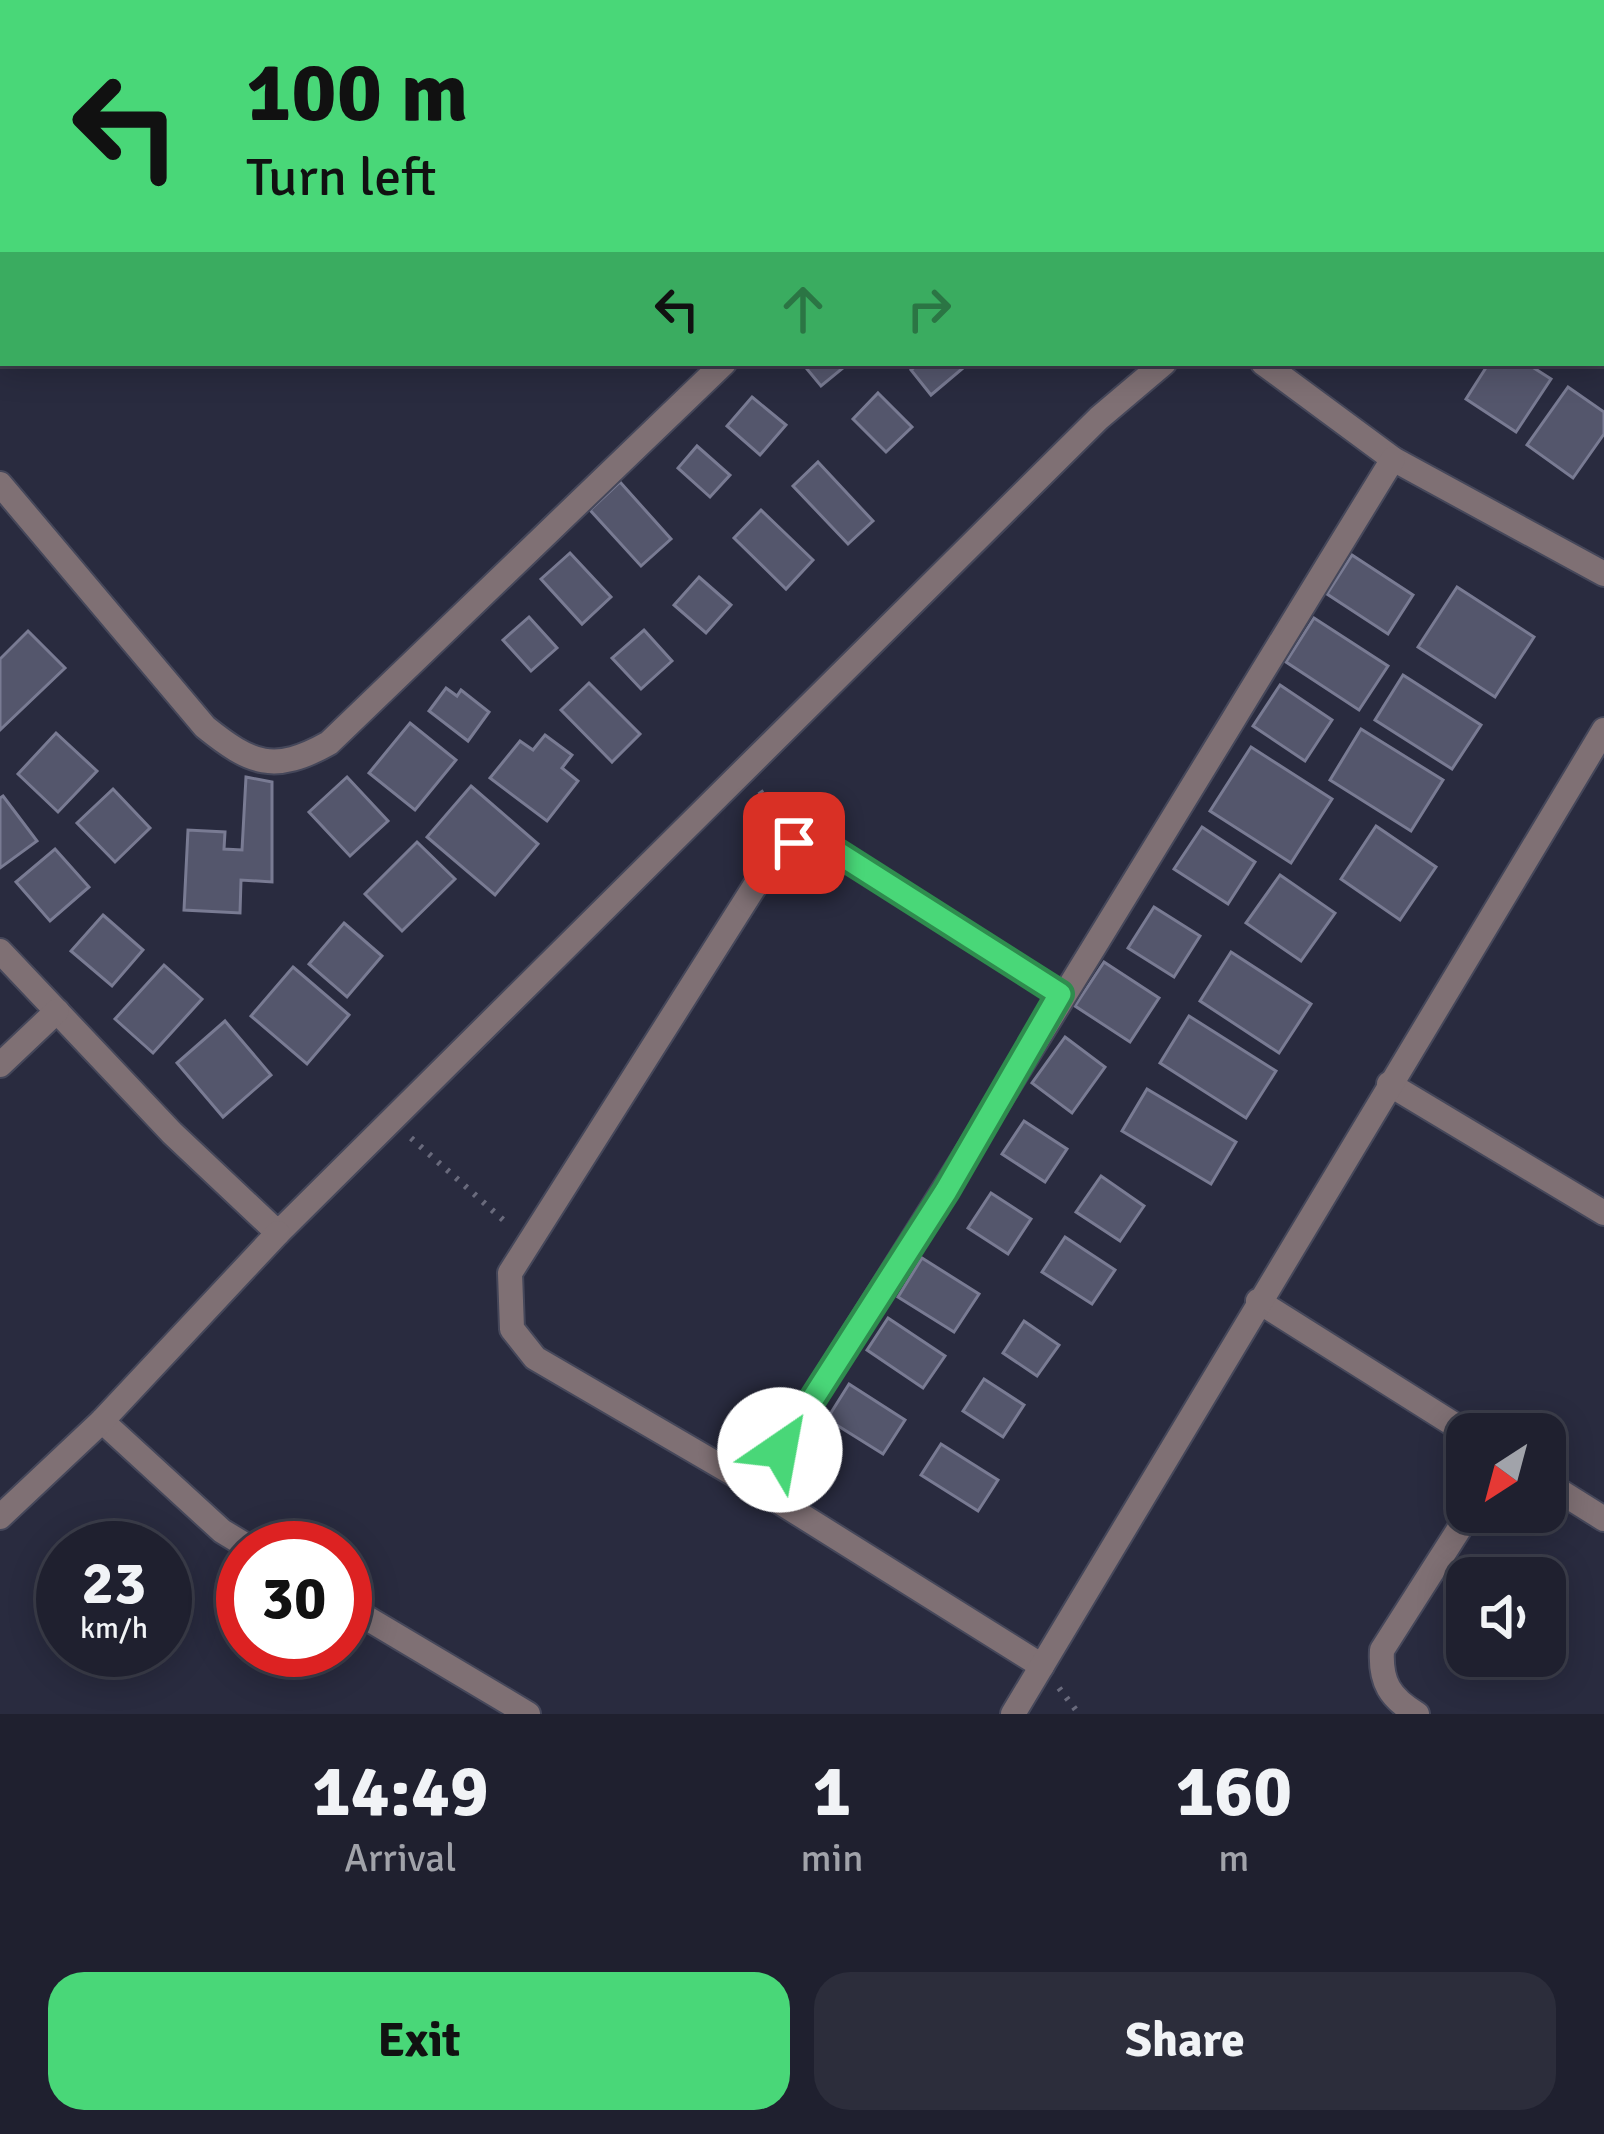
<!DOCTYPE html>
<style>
:root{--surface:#1f202f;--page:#2c2d3b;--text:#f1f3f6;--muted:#a1a3aa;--line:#3c3e4b;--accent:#49d778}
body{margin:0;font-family:Signika,sans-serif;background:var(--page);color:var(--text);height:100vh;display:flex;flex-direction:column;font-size:45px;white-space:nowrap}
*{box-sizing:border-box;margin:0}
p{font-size:39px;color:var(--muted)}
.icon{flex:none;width:66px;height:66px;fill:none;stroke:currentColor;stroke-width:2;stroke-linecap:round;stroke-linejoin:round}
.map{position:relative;height:1714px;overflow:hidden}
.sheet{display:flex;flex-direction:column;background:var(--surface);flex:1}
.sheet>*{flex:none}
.top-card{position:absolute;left:0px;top:0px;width:1605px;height:366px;box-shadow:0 6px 30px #0003,0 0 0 3px var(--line);background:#49d778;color:#111;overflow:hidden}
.needle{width:78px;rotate:216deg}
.buttons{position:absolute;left:1446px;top:1413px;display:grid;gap:24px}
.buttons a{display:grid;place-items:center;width:120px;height:120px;border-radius:24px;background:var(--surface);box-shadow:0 6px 30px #0003,0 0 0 3px var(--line);font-size:60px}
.speed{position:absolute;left:36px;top:1521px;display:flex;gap:24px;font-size:60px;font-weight:700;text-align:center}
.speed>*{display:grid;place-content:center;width:156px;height:156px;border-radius:50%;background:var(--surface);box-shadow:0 6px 30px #0003,0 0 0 3px var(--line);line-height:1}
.speed small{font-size:30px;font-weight:400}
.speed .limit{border:18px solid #d22;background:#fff;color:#111}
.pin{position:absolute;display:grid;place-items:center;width:102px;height:102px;color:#fff;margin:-51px;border-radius:24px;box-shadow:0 6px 18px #0006}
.me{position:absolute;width:132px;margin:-66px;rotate:33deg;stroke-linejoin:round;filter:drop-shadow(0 0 9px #0008)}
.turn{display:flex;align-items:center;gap:42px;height:252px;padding:0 48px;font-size:54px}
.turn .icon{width:156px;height:156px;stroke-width:2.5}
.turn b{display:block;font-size:84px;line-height:102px}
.lanes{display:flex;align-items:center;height:114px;padding:0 48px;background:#0003;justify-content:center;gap:60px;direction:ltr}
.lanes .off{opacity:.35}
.eta{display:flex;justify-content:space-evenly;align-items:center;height:204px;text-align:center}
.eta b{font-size:72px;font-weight:700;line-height:84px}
.action{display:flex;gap:24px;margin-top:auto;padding:24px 48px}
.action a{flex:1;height:138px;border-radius:36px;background:var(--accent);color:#111;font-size:48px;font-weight:700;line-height:138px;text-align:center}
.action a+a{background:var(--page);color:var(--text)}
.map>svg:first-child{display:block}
</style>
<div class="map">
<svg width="1604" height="1714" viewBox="0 0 1604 1714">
<rect width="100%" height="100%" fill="#292b3f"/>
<!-- building -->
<g fill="#54566c" stroke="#797b93" stroke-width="3">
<path d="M802,363H849L821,386Z"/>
<path d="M919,363H969L931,395L911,370Z"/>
<path d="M1489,363H1526L1551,379L1516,432L1466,399Z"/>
<path d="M1568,387L1604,412V434L1573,478L1527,445Z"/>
<path d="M878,393L912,427L886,452L853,419Z"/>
<path d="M752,397L786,425L760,455L727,426Z"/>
<path d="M697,446L730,475L710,497L678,468Z"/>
<path d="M818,462L873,521L848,544L793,486Z"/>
<path d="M620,482L671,539L641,566L590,510Z"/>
<path d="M761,510L813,560L786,589L734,538Z"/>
<path d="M570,553L611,597L582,624L541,579Z"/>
<path d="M1352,555L1413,595L1388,634L1327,594Z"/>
<path d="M699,577L731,605L706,633L674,605Z"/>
<path d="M1457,587L1534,637L1495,697L1418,647Z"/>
<path d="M529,617L557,648L531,671L503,640Z"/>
<path d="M1314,618L1388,666L1359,710L1286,662Z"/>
<path d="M644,630L672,661L641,689L612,658Z"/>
<path d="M28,631L65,668L0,730V659Z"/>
<path d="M1403,675L1481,725L1452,769L1375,720Z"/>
<path d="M589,683L640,734L612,762L561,710Z"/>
<path d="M1280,685L1332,720L1305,761L1253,726Z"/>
<path d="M446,688L457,696L461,690L489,712L468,741L429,711Z"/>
<path d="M410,723L456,760L415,810L369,773Z"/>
<path d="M1361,729L1443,780L1411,831L1330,780Z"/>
<path d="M56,733L97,771L58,812L18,774Z"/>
<path d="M545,735L572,755L562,768L578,781L547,821L490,778L520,741L533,750Z"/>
<path d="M1251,747L1332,799L1291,863L1210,811Z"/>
<path d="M246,777L272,782V882L241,880L240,913L184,910L188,830L225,832L224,849L242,850Z"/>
<path d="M347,777L388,821L350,856L309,812Z"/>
<path d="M471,786L538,844L495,895L427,837Z"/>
<path d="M113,789L150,828L115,862L77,823Z"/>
<path d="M3,796L37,841L0,868V798Z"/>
<path d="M1376,826L1436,867L1400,920L1341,879Z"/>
<path d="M1202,827L1255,862L1228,904L1174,869Z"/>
<path d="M417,842L455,879L402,931L365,894Z"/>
<path d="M55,849L89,887L50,921L16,882Z"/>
<path d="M1280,875L1335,913L1301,961L1246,923Z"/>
<path d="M1154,907L1200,936L1174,977L1128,948Z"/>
<path d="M103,915L143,950L112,986L71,951Z"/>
<path d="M344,923L382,956L347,997L309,964Z"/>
<path d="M1231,952L1311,1004L1279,1053L1200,1001Z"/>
<path d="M1104,962L1159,998L1130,1042L1075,1006Z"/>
<path d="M164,965L202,999L153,1053L115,1019Z"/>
<path d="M293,967L349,1015L307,1064L251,1016Z"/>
<path d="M1189,1016L1276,1071L1246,1118L1160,1063Z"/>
<path d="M225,1021L271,1075L223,1117L177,1063Z"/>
<path d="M1065,1037L1105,1067L1072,1113L1032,1083Z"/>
<path d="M1147,1089L1236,1142L1211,1184L1122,1131Z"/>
<path d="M1024,1121L1067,1149L1045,1182L1002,1154Z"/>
<path d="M1101,1176L1144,1206L1120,1241L1076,1212Z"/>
<path d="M991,1193L1031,1219L1008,1254L968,1228Z"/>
<path d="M1065,1237L1115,1270L1092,1304L1042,1272Z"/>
<path d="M922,1258L979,1294L954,1332L898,1297Z"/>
<path d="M888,1318L945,1356L923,1388L867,1350Z"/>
<path d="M1024,1321L1059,1345L1037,1376L1003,1353Z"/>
<path d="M984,1379L1024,1405L1003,1437L963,1411Z"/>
<path d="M849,1384L905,1420L883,1454L827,1419Z"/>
<path d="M941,1444L998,1480L978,1511L921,1475Z"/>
</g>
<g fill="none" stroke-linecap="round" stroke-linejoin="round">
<defs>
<g id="minor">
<path d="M875,0L879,3"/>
<path d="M1326,0L1329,3"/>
<path d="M368,3L372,0"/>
<path d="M0,202L3,201"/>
<path d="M1602,207L1604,208"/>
<path d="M1263,363L1393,459L1604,574"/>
<path d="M0,484L205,727C251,764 274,774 329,743L724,363"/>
<path d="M0,951L172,1133L278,1233L1099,418L1164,363"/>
<path d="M0,1065L57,1011"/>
<path d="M1389,1084L1604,1213"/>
<path d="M1258,1301L1469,1434"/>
<path d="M102,1421L222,1531L250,1548"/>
<path d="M1545,1482L1604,1519"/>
<path d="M756,1487L535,1358L512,1329L510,1273L772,859L794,843L824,844L1061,994"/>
<path d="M0,1517L102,1421L278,1233"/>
<path d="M345,1605L528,1714"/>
<path d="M1042,1666L756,1487C974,1148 1182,802 1393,459"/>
<path d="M1013,1714L1604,730"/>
<path d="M1417,1714C1390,1698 1380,1682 1382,1650L1470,1512"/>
</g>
</defs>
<!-- minor casing -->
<use href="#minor" stroke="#45475a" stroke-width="28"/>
<!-- path -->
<g stroke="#696a7c" stroke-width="6" stroke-dasharray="3 9" stroke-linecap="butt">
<path d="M760,791L779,820"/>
<path d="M411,1138L509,1225"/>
<path d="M1059,1688L1079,1714"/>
</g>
<!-- minor -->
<use href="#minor" stroke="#7f7074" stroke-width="24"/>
</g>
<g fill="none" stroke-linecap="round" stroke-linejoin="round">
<defs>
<path id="route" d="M780,1450L946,1191L1060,994L824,844L794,843"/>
</defs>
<!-- route casing -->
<use href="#route" stroke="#2f8c4e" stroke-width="30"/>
<!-- route -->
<use href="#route" stroke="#49d778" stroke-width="21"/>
</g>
</svg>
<div class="buttons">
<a><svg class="needle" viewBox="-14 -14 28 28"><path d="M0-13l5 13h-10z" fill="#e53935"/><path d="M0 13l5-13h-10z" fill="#a1a3aa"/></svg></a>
<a><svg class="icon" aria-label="sound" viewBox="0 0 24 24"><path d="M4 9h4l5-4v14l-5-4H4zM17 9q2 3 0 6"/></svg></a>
</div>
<div class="speed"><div>23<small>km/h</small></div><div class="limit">30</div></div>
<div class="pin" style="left:794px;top:843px;background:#d93025"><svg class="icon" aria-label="arrive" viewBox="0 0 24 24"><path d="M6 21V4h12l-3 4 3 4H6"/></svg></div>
<svg class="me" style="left:780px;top:1450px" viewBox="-20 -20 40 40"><circle r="19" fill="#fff"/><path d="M0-13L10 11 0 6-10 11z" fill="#49d778"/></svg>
<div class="top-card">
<div class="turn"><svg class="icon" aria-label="left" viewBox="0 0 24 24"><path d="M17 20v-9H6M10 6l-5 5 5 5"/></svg><div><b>100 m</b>Turn left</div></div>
<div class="lanes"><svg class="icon" aria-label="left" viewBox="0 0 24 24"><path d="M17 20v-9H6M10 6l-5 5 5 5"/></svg><svg class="icon off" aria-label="ahead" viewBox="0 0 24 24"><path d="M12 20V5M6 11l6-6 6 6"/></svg><svg class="icon off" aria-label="right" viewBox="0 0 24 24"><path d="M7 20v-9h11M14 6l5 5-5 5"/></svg></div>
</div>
</div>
<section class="sheet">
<div class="eta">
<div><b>14:49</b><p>Arrival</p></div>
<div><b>1</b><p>min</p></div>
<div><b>160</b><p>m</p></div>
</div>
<div class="action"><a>Exit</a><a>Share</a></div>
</section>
